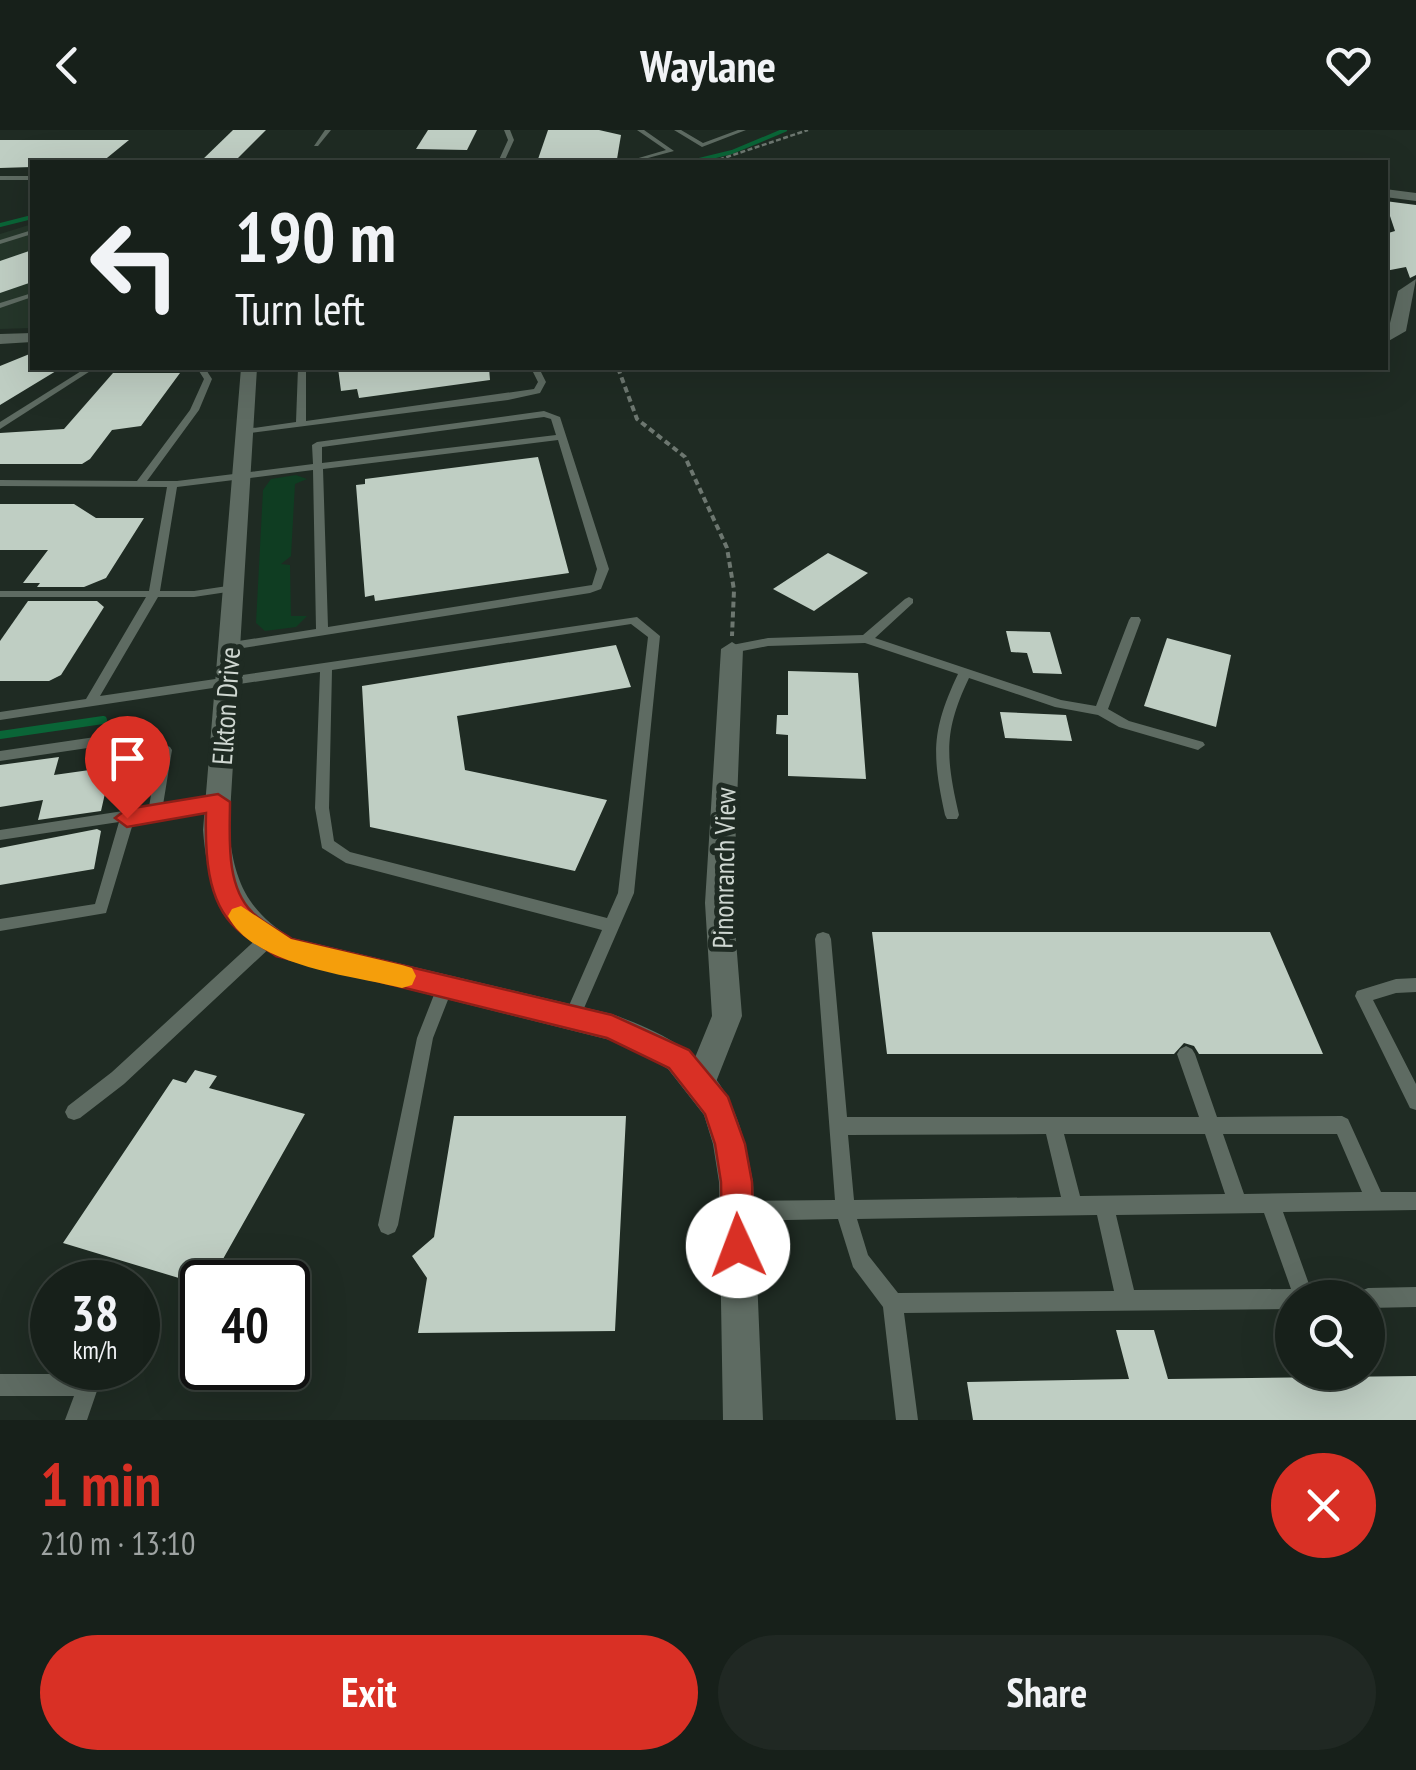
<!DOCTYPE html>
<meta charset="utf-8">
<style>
:root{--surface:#17201a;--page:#202823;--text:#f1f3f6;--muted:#9ea3a2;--line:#363e39;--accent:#d93025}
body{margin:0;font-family:"PT Sans Narrow",sans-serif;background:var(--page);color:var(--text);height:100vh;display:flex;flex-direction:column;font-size:38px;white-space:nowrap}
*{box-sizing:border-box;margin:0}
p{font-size:32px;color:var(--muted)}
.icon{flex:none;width:55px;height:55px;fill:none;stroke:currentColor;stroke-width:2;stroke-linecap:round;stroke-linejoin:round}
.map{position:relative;height:1290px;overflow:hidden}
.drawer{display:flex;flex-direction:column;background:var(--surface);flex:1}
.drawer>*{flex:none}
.hud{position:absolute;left:30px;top:30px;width:1358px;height:210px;border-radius:0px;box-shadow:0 10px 40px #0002,0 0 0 2px var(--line);background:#17201a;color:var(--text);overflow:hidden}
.buttons{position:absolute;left:1275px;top:1150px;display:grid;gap:20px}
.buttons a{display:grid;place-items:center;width:110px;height:110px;border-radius:50%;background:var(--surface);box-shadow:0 10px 40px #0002,0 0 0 2px var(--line);font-size:50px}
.speed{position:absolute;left:30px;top:1130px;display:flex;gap:20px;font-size:50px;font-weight:700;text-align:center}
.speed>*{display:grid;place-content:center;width:130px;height:130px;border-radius:50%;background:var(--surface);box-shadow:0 10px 40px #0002,0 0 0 2px var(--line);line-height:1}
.speed small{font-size:25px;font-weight:400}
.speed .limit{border:5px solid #111;border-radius:15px;background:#fff;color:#111}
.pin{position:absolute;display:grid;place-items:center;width:85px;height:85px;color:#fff;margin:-102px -42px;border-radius:50% 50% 50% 0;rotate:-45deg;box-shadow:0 0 10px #0007}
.pin .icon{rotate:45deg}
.me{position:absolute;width:110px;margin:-55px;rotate:358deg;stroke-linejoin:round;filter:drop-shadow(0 0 8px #0008)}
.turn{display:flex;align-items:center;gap:35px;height:210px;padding:0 40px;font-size:45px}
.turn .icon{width:130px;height:130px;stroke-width:2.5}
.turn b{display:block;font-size:70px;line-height:85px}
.round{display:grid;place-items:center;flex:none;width:105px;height:105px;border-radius:52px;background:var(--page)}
.summary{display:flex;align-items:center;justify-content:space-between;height:170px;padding:0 40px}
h1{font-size:60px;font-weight:600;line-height:75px;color:var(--accent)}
.action{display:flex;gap:20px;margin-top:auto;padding:20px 40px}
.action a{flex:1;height:115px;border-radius:60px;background:var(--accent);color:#fff;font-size:40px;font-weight:600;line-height:115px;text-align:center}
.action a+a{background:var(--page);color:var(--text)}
header{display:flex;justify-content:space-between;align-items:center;height:130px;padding:0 40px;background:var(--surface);font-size:45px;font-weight:600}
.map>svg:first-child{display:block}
</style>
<header><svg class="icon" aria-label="back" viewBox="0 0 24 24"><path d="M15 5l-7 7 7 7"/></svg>Waylane<svg class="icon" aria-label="heart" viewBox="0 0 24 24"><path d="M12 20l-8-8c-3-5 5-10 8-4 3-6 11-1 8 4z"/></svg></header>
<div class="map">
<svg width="1416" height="1290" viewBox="0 0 1416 1290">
<rect width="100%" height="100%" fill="#1f2b23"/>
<!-- built -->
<path fill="#25362a" d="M32,94V198L0,199V104Z"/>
<!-- green -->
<path fill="#0f3d22" d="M296,345L307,349L295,354L291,426L281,434L290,435L291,486H307L296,497L265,501L256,493L263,360L271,349Z"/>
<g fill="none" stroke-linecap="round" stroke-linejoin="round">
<!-- stream-far1 -->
<g stroke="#0a6537" stroke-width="4">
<path d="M691,32L732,22L785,0"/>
<path d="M0,95L32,87"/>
</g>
<!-- stream -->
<path stroke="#0a6537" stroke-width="8" d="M0,605L103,590"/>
</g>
<!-- building -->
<g fill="#bfcec3">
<path d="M233,0H266L234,32H200Z"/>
<path d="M428,0H477L467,20L416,19Z"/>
<path d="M548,0H599L621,5L617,29L537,32Z"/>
<path d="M0,10H129L102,32H32V37L0,38Z"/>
<path d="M1385,71L1416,75V145L1410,148L1406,137L1385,141V104L1395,101Z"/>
<path d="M32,120V152L0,163V131Z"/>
<path d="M32,223V238H61L0,275V236Z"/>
<path d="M338,238H489L490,250L359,268L357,259L341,261Z"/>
<path d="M113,243H180L141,296L112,300L90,329L82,334H0V303L64,299Z"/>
<path d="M538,327L569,443L375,471L374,465L365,467L356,355L365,354V349Z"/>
<path d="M0,374H74L96,388H144L106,448L84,457H37L40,453H23L48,420H0Z"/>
<path d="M828,423L868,443L814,481L773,459Z"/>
<path d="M28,471H97L104,477L61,545L49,551H0V511Z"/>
<path d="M1006,501L1050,502L1062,544L1033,543L1027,523L1011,522Z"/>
<path d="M1167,508L1231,525L1216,597L1144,576Z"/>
<path d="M616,515L631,557L457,586L465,640L607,670L575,741L370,697L362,556Z"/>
<path d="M788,541L858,543L866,649L788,646V605L776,604L777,585H788Z"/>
<path d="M1000,582L1066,585L1072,611L1005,608Z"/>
<path d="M59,627L54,645L111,637L101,681L38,690L43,670L0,677V635Z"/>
<path d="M97,699L101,701L94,739L0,755V718Z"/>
<path d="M872,802H1270L1323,924H1199L1194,916L1184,913L1174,924H887Z"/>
<path d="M195,940L217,946L209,958L305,984L210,1152L202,1155L63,1113L173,949L186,953Z"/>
<path d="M454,986H626L615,1201L418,1203L427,1148L412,1126L434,1107Z"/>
<path d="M1116,1200H1154L1168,1249L1416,1246V1290H973L967,1252L1129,1249Z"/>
</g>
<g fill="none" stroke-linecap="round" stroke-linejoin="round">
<!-- path-far1 -->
<path stroke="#6d7770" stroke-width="2.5" stroke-dasharray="5 2.5" stroke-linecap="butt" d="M712,32L808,0"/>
<!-- path -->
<path stroke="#6d7770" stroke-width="4" stroke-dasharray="6 4" stroke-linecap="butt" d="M618,238L637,289L685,327L727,418L734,460L732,506"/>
<!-- lane -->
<g fill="#5e6b62" fill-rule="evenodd">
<path d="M325,0H331L318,16H314Z"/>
<path d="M504,0H510L514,10L504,32H498L508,10Z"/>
<path d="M637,0H644L674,21L633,32H625L666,20Z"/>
<path d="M674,0H681L703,13L738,0H746L702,17Z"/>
<rect x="0" y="46" width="32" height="4"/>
<path d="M32,100V104L0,114V110Z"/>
<path d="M32,163V167L0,178V173Z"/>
<path d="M86,238H95L0,299V292Z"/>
<path d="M197,238H205L212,249L199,280L147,351H177L313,334L312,315L317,312L544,281L560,287L609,439L601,459L590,463L230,520L226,519L224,516L226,513L316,499L313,340L177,357L160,461H194L234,455L240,458L234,461L194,467H158L100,566L637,487L660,506L634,763L578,892L572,894L566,892L564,887L602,800L346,733L322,718L315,678L320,542L0,590V582L86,569L146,467H0V461H149L167,357L0,356V350L137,351L190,280L204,249ZM544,287L551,289L556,305L322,333V317ZM558,310L597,439L592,455L328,497L323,339ZM631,494L648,507L618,763L607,788L350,722L334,711L329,678L332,540Z"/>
<path d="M298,238H306V291L534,259L538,252L531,238H539L546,252L540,263L508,270L243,304L241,302L246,299L296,292Z"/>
<path d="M909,467L913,469V473L875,508L1061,570L1096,576L1129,490L1131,487H1139L1141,490L1108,579L1129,591L1203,612L1205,615L1198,620L1119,597L1098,585L1055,577L969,548C943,602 946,628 959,685L957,689H947L945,685C932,625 931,601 958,544L865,513L768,516L732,523L726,519L732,515L768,508L863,505L905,469Z"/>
<path d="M136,601L170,617L172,620L163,675L219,667L224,668L226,672L224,676L161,686L155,689L150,688L134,690L106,783L0,801V789L95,774L119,692L0,710V700L149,677L158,622L135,611L0,631V621Z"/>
<path d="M268,802L274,804L276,809L274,814L124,954L80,988L74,990L68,988L65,982L68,976L112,942L262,804Z"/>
<path d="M823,802L829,804L831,809L847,987H1199L1177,924L1180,919L1186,916L1192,919L1195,924L1217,987L1342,986L1348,989L1381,1062H1416V1080L1283,1082L1314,1168H1292V1179L904,1183L918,1290H896L883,1177L853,1137L838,1089L738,1091L731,1088L728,1081L731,1074L738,1071L835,1070L815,809L817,804ZM1046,1004L1061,1067L854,1070L848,1005ZM1064,1004H1205L1225,1064L1080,1066ZM1223,1004H1337L1362,1062L1244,1064ZM1264,1083L1291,1159L1134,1160L1116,1085ZM1097,1085L1114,1161L898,1163L868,1125L857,1089Z"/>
<path d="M1416,848V862L1396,863L1373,870L1416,954V980L1410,978L1355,866L1357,861L1396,849Z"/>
<path d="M445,850L451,852L453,857L433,908L398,1095L395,1102L388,1105L381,1102L378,1095L417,908L439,852Z"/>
<path d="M1416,1157V1177L1368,1178V1168H1358L1361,1161L1368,1158Z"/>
<path d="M0,1244H88L96,1247L99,1255L87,1290H65L74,1266H0Z"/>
</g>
<!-- street -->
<g fill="#5e6b62" fill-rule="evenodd">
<path d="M1385,59L1416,63V71L1385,67Z"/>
<path d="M1416,149L1406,201L1385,213L1398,161Z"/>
<path d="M732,512L743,519L733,773L742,886L712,962L701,967L690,962L685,952L712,886L705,773L721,519Z"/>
</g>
<!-- secondary -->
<g fill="#5e6b62" fill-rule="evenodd">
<path d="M0,204L32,203V212L0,214Z"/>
<path d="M241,238H257L229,700C234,751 247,781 292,808L612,884C706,918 736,952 753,1052L763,1290H723L719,1052L713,1014L704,985L668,939L635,920L610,910L275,826C225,796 207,757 203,700Z"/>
</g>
</g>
<!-- route -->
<path fill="#d93025" stroke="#8d1f18" stroke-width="2.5" d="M218,664L230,672C230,706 225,755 252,782C262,793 280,801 292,809L612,885L689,920L728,967L745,1014L752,1052L754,1116L750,1127L738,1132L727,1127L722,1116L721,1052L715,1014L705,984L669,938L607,908L276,826C263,817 247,809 236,798C206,771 205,720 206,683L127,697L115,688L127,679Z"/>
<!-- slow -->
<path fill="#f59e0b" d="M241,776L291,809L402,835L412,838L416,846L412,855L402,858C353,846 253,836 228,786L232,779Z"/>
<g text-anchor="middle" stroke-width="10" stroke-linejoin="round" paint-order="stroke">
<!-- street labels -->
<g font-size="28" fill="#cfd7d1" stroke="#1f2b23">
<text transform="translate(226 576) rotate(-86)" y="10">Elkton Drive</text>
<text transform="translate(724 738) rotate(-89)" y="10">Pinonranch View</text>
</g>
</g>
</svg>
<div class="buttons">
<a><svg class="icon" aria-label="search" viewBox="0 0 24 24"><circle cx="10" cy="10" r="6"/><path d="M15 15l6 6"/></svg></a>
</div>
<div class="speed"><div>38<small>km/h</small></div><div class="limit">40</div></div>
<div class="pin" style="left:127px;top:688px;background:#d93025"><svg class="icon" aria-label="arrive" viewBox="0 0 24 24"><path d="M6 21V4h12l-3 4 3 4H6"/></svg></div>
<svg class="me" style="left:738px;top:1116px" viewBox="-20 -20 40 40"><circle r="19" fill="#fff"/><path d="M0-13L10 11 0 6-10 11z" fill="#d93025"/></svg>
<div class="hud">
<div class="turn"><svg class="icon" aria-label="left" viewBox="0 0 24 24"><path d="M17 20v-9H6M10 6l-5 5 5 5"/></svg><div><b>190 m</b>Turn left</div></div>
</div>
</div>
<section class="drawer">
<div class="summary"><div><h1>1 min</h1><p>210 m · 13:10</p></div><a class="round" style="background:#d93025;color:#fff"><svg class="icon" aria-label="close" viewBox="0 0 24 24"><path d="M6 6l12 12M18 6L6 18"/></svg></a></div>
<div class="action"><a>Exit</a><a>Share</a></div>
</section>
